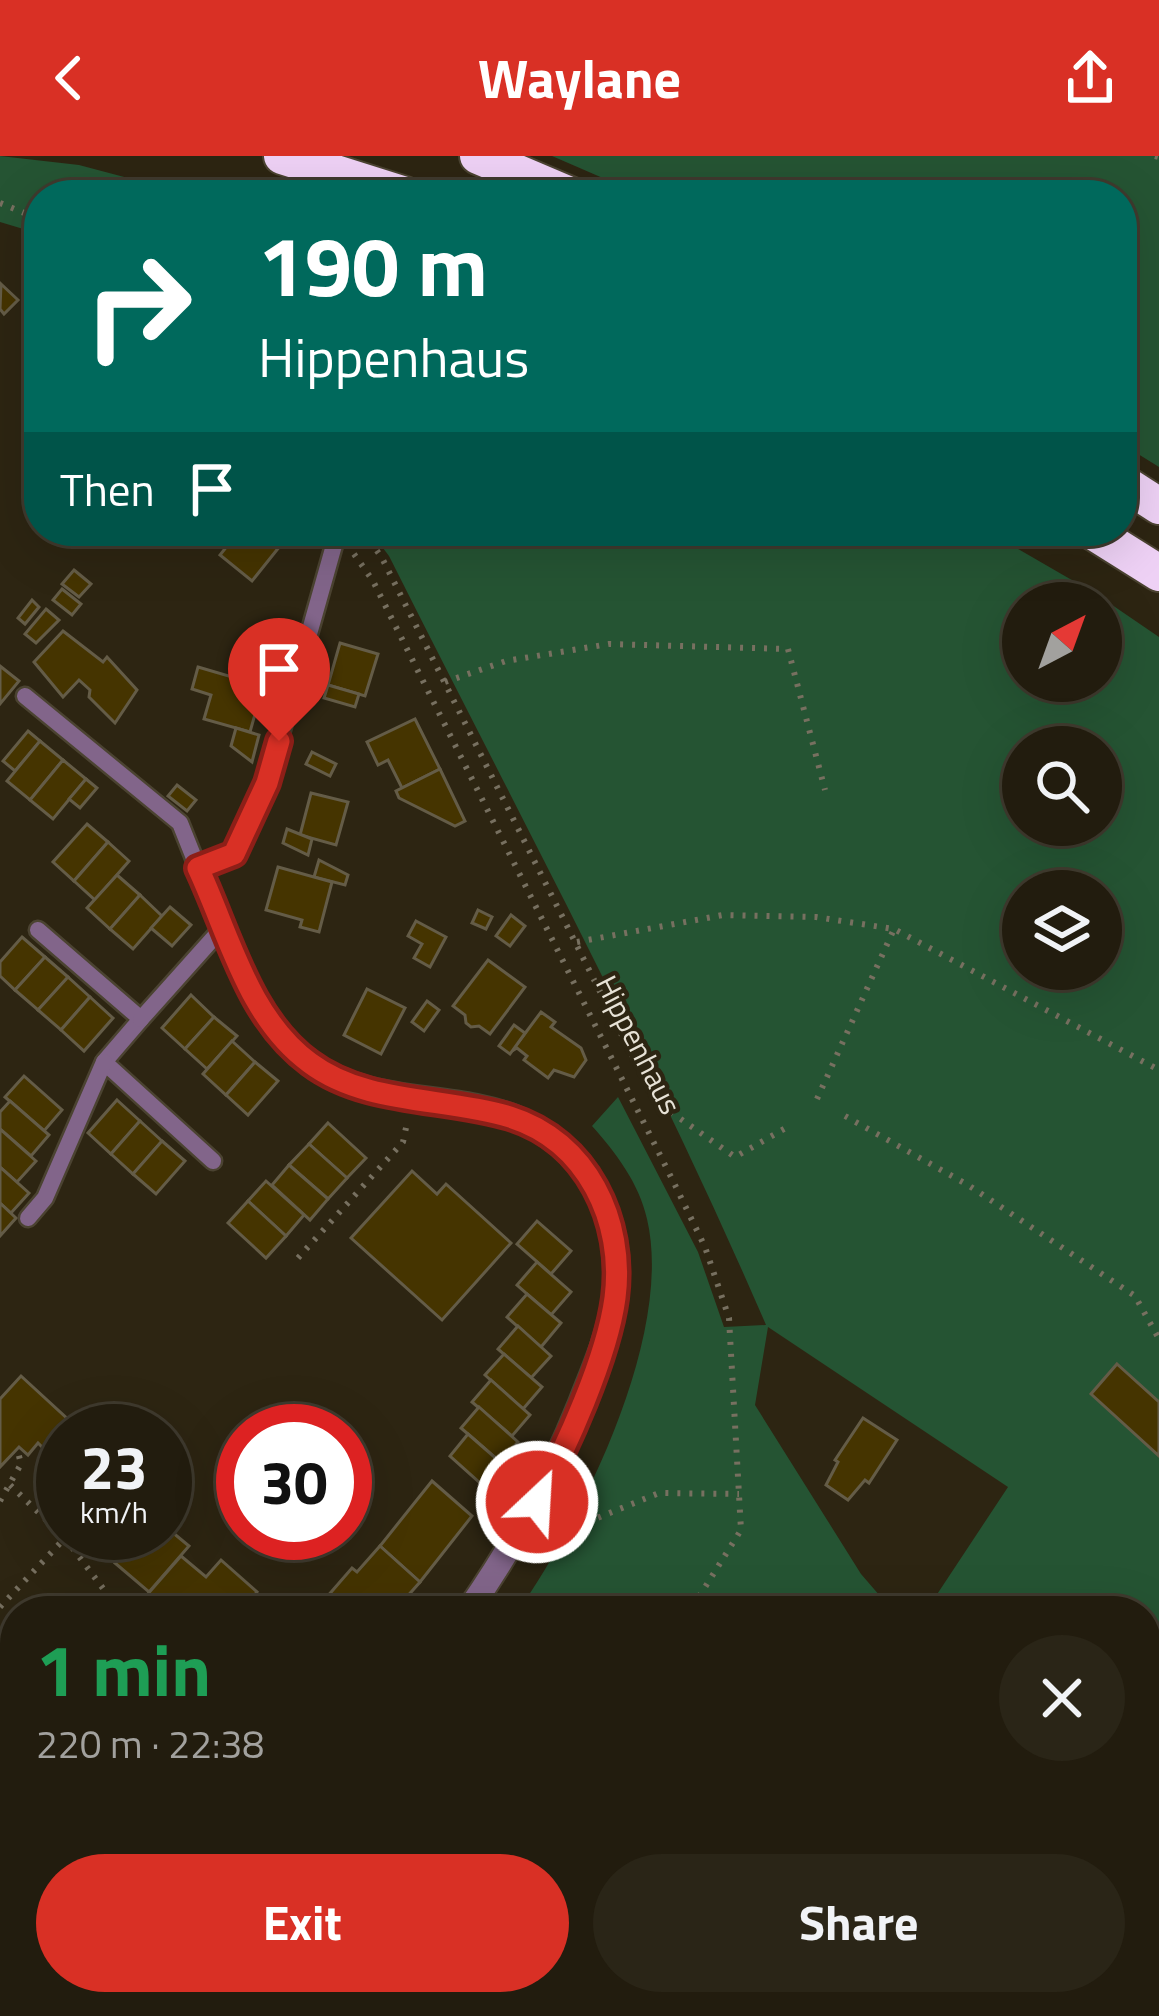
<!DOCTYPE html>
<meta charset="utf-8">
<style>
:root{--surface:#221c0e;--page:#2a2517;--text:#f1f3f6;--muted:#a2a19e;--line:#3f3a2e;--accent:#d93025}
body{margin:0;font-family:"Titillium Web",sans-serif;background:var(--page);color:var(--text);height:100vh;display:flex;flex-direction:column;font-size:45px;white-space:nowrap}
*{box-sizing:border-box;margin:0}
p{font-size:39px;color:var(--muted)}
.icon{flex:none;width:66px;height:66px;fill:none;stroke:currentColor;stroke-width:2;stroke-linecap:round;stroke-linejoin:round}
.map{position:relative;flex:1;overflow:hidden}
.panel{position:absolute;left:0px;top:1440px;width:1161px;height:420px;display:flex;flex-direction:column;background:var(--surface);border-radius:48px 48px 0 0;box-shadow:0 12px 48px #0002,0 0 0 3px var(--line)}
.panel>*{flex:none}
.hud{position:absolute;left:24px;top:24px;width:1113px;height:366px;border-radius:48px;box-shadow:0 12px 48px #0002,0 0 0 3px var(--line);background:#00695c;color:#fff;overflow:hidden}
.needle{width:78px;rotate:41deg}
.fabs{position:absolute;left:1002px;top:426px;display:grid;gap:24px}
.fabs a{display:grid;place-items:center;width:120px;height:120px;border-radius:50%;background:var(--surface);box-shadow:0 12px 48px #0002,0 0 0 3px var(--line);font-size:60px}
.speed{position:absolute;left:36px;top:1248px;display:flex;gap:24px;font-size:60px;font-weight:700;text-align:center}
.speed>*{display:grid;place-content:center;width:156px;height:156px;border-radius:50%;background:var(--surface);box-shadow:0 12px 48px #0002,0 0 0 3px var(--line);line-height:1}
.speed small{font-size:30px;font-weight:400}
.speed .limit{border:18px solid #d22;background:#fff;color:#111}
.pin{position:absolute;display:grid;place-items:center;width:102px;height:102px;color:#fff;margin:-123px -51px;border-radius:50% 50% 50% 0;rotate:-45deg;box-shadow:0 0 12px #0007}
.pin .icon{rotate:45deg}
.me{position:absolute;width:132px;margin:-66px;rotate:25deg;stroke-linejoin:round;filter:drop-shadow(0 0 9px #0008)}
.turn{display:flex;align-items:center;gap:42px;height:252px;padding:0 36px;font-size:54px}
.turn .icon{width:156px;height:156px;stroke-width:2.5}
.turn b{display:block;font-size:84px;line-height:102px}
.then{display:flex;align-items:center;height:114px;padding:0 36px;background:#0003;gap:24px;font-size:45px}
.round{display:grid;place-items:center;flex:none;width:126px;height:126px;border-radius:63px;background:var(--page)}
.headline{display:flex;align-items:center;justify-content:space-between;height:204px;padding:0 36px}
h1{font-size:72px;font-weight:700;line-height:90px;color:#1e9e55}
.action{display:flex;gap:24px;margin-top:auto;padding:24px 36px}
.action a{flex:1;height:138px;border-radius:72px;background:var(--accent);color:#fff;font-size:48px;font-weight:700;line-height:138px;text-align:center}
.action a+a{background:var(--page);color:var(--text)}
header{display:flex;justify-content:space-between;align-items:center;height:156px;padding:0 36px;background:var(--accent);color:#fff;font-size:54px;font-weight:700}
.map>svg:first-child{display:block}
</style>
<header><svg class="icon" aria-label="back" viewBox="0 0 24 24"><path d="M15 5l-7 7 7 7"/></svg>Waylane<svg class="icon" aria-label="share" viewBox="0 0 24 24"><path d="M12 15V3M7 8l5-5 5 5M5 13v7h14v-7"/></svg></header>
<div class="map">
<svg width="1159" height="1860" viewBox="0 0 1159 1860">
<rect width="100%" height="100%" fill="#2d2512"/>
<!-- green -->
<g fill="#255433" fill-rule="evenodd">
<path d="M0,0L79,9L192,39H39V205L29,204L30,75L0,66Z"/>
<path d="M552,0H1159V311L1122,288V39H642Z"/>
<path d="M370,375H987L1096,438L1159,481V1480L1146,1490V1455H926L1008,1331L768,1171L755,1249L861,1418L893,1455H518C583,1362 674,1178 647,1063C639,1027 616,997 592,970L618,941L698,1096L724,1171L766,1169C653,907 517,655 389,400ZM1023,447H1101V525H1023ZM1023,591H1101V669H1023ZM1023,735H1101V813H1023Z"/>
<path d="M277,1845H1087L1119,1860H263Z"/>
</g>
<!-- building -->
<g fill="#453400" stroke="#645c47" stroke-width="3">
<path d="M1,128L18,144L4,158L0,153Z"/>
<path d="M239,375H281L288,380L252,425L220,399Z"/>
<path d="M74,414L91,428L79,441L62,428Z"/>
<path d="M62,433L81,448L72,459L53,444Z"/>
<path d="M32,444L39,451L25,468L18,462Z"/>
<path d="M46,453L59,464L36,487L25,478Z"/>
<path d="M63,475L103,506L107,501L137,534L115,567L89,541L90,534L79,524L63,541L34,506Z"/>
<path d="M340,487L378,498L365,540L328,529Z"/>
<path d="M0,510L19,525L0,548Z"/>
<path d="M198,511L263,530L250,576L204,563L211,539L192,533Z"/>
<path d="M328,529L359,538L355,551L324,542Z"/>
<path d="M415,563L440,613L402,632L388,604L378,609L367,586Z"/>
<path d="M236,572L259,579L252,606L231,590Z"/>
<path d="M28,575L40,585L15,615L3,605Z"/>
<path d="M40,585L63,604L30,644L7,625Z"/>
<path d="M312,596L336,608L330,620L306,608Z"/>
<path d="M63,604L86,623L53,663L30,644Z"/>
<path d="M440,613L465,665L455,670L399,642L396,635Z"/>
<path d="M86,623L97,632L80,652L69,643Z"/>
<path d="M177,629L196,644L187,655L168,640Z"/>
<path d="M311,637L348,646L336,689L300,679Z"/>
<path d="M87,668L108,686L74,725L53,706Z"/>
<path d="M287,673L312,683L308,699L283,687Z"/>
<path d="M108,686L129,705L95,744L74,725Z"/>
<path d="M319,704L348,719L345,729L314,721Z"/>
<path d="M278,711L332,726L319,776L300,771L302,764L266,754Z"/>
<path d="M117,719L140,739L110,773L87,752Z"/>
<path d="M140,739L162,760L133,793L110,773Z"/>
<path d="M170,751L191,769L172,790L151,772Z"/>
<path d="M478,754L492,761L486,773L472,767Z"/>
<path d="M511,759L525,770L510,790L496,780Z"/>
<path d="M416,765L446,781L430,811L414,802L422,788L408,780Z"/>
<path d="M22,781L45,801L15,834L0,820V806Z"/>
<path d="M45,801L68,821L38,854L15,834Z"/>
<path d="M488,804L525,831L490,878L479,870L471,871L466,867L465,859L453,850Z"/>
<path d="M68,821L90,841L61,874L38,854Z"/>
<path d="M367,833L405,852L381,898L344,879Z"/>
<path d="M191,839L214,861L185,893L162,872Z"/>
<path d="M90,841L113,862L84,895L61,874Z"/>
<path d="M427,845L439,854L424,875L412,866Z"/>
<path d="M541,856L555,866L551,871L581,892L586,904L574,921L554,914L548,922L524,904L527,900L517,892L512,895Z"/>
<path d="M214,861L237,880L207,913L185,893Z"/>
<path d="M514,869L525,877L510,898L499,890Z"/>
<path d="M232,885L255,906L226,939L203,918Z"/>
<path d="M255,906L278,925L248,959L226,939Z"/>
<path d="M24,920L62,954L44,975L5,941Z"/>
<path d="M117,944L140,965L111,998L88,977Z"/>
<path d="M10,945L49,979L31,1000L0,973V956Z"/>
<path d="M140,965L162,985L133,1018L111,998Z"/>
<path d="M328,967L366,1002L347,1022L309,988Z"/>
<path d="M0,973L36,1005L17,1026L0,1011Z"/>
<path d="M162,985L185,1005L156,1038L133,1018Z"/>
<path d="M309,988L347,1022L328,1043L289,1009Z"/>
<path d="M289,1009L328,1043L310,1064L272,1029Z"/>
<path d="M0,1011L29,1037L11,1057L0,1047Z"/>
<path d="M412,1015L437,1038L446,1028L511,1087L442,1164L351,1082Z"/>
<path d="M266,1025L304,1059L286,1080L248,1045Z"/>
<path d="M248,1045L286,1080L266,1102L228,1067Z"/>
<path d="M0,1047L16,1062L0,1080Z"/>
<path d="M537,1065L571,1095L551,1118L517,1088Z"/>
<path d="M537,1106L571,1136L551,1159L517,1129Z"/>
<path d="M527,1138L561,1167L541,1191L507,1161Z"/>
<path d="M518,1170L551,1200L531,1222L498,1193Z"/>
<path d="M504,1198L542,1231L523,1253L485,1219Z"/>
<path d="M1117,1208L1159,1246V1300L1091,1238Z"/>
<path d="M21,1220L72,1267L48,1297L38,1287L28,1299L19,1291L0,1311V1243Z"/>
<path d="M491,1224L530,1259L512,1280L472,1246Z"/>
<path d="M479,1251L518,1286L500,1306L461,1272Z"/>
<path d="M81,1258L101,1275H66Z"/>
<path d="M863,1262L897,1284L869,1327L865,1324L848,1344L826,1329L838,1306L835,1304Z"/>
<path d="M63,1278V1310L48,1297Z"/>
<path d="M468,1278L507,1312L488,1334L450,1300Z"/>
<path d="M432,1325L472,1360L420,1426L380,1390Z"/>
<path d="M165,1353L180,1366L172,1376L189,1390L149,1436L115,1407L124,1397L101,1377H165Z"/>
<path d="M380,1390L420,1426L397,1452L400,1455H322L330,1446L326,1442L352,1412L357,1416Z"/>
<path d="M181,1400L206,1421L221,1404L257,1436L241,1455H164L146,1440Z"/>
<path d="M1159,1574V1657L1149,1668L1146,1665V1588Z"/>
<path d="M15,1769V1845H29L15,1860H8L0,1853V1814L9,1804L0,1797V1786Z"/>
<path d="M155,1845H219L210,1860H141Z"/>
<path d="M559,1845H671L681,1853L675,1860H575Z"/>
<path d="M689,1845H805L807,1847L795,1860H675Z"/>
</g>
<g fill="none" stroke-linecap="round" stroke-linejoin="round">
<defs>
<g id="lane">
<path d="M25,540L180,667L198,712L234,697L267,627L338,375"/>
<path d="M38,774L141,863L104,906L213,1005"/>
<path d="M141,863L225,769"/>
<path d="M28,1062L45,1042L104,906"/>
<path d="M1146,1735L1159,1716"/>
</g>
<g id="street">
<path d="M198,712C229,778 248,863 310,907C372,952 453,935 520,964C594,997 628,1073 613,1152C607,1185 593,1216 581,1247C551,1322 514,1389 468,1455"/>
<path d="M0,1589L15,1591"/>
<path d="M1146,1818L1159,1825"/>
</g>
<g id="highway">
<path d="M282,0L405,39"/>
<path d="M478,0L570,39"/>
<path d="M1122,326L1159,350"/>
<path d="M1092,375L1159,417"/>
</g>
</defs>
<!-- lane casing -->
<use href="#lane" stroke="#4b4331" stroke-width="21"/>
<!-- street casing -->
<use href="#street" stroke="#4b4331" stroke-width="28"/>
<!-- highway casing -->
<use href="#highway" stroke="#4b4331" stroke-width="40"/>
<!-- path -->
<g stroke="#777060" stroke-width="6" stroke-dasharray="3 9" stroke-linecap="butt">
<path d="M1155,0L1159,1"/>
<path d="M0,47L39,63"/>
<path d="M363,375L382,402L655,945L735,1001L791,969"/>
<path d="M354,398L373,425L675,1029L705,1091L729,1162L741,1374L690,1455"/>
<path d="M445,526L506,505L609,488L788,493L825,634"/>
<path d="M577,786L723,759L816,761L894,773L1159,914"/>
<path d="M817,943L894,773"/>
<path d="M845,960L968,1029L1135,1140L1159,1183"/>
<path d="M298,1102L403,986L407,967"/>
<path d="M0,1345L21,1308L18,1296"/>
<path d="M552,1370L575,1371L659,1337L739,1338"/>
<path d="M65,1382L120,1455"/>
<path d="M0,1451L65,1382L8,1327"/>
<path d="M64,1845L68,1849L67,1860"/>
<path d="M222,1860L235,1845"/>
<path d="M352,1860L365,1845"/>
<path d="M850,1860L855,1845"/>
</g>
<!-- lane -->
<use href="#lane" stroke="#82658a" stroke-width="16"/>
<!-- street -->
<use href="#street" stroke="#82658a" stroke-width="24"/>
<!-- highway -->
<use href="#highway" stroke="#eed1f5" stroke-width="36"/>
</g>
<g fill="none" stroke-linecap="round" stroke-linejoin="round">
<defs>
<path id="route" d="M279,585L267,627L234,698L198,712C229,778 248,862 310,907C366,949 445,941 510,961C587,985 625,1065 615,1142C607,1202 566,1292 537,1346"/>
</defs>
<!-- route casing -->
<use href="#route" stroke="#8d1f18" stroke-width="30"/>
<!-- route -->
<use href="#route" stroke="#d93025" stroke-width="21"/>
</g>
<g text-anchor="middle" stroke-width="9" stroke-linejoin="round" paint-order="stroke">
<!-- street labels -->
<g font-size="30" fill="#e7e2d6" stroke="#2d2512">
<text transform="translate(638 889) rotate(63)" y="10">Hippenhaus</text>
</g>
</g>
</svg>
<div class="fabs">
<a><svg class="needle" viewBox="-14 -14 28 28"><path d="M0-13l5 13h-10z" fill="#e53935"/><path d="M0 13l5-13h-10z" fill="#a2a19e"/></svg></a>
<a><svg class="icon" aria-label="search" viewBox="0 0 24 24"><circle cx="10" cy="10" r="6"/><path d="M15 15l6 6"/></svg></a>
<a><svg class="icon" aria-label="layers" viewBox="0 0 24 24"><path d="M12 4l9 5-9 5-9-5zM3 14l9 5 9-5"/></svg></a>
</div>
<div class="speed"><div>23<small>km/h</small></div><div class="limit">30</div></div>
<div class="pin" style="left:279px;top:585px;background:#d93025"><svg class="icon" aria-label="arrive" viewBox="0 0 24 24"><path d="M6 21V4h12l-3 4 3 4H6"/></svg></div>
<svg class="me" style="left:537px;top:1346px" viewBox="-20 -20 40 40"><circle r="17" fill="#d93025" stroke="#fff" stroke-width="3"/><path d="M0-11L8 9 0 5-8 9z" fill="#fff"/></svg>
<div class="hud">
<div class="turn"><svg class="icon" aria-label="right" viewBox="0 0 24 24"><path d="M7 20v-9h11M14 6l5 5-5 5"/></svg><div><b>190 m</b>Hippenhaus</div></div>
<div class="then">Then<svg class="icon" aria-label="arrive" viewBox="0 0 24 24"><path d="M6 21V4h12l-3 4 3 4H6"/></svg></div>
</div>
<section class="panel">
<div class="headline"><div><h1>1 min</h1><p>220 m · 22:38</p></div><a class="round"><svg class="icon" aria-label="close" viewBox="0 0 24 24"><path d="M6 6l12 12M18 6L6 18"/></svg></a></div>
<div class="action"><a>Exit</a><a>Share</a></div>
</section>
</div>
